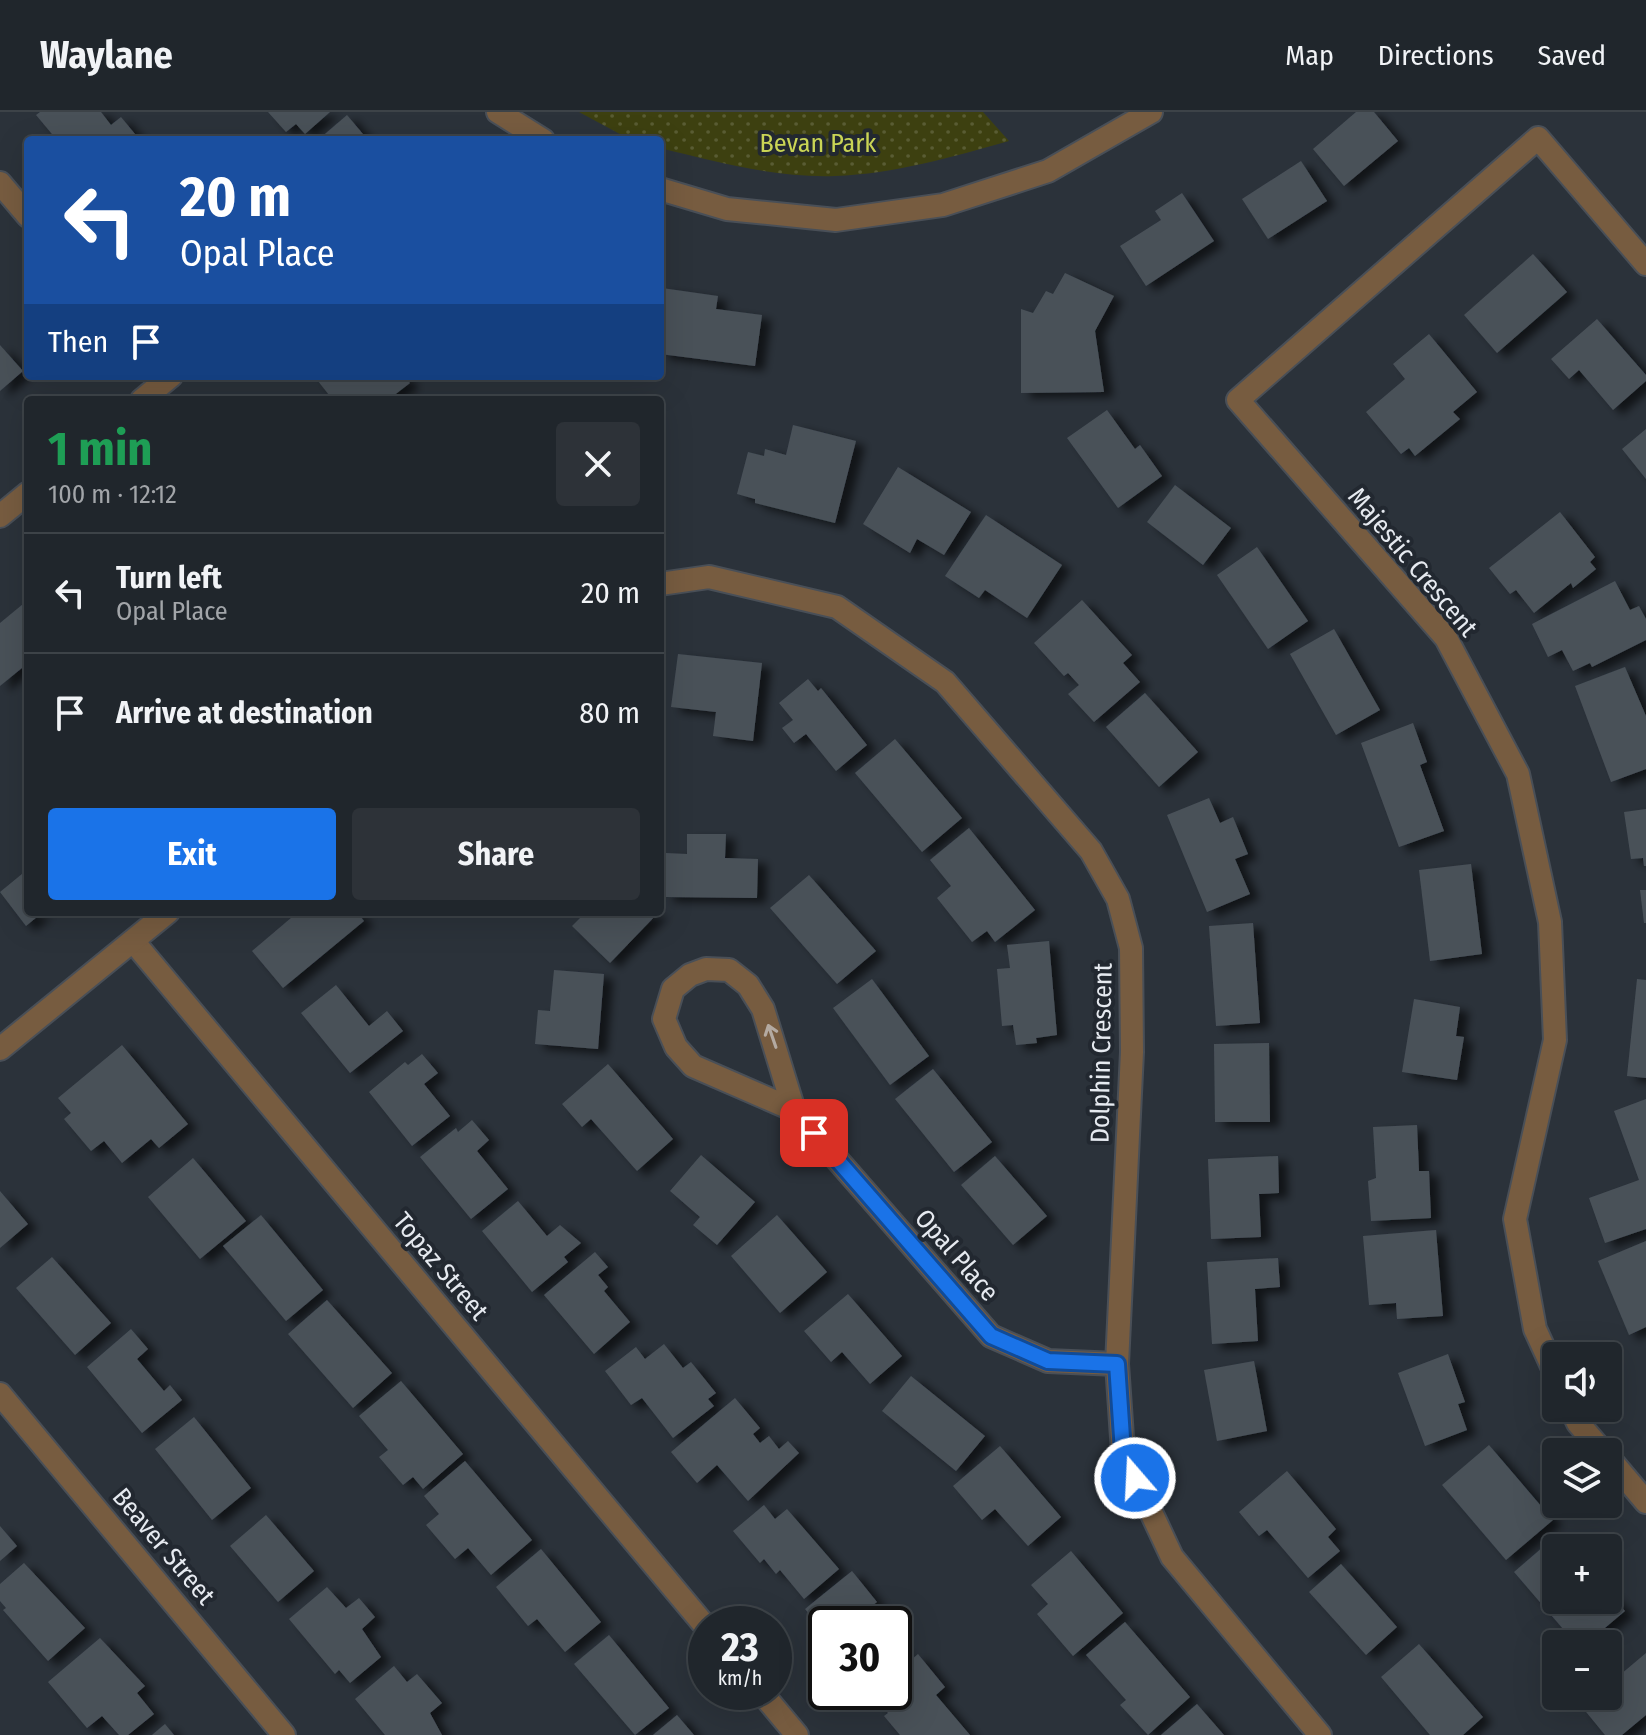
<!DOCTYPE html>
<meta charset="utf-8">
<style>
:root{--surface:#20262c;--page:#2d3238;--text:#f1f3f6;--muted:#a2a5a9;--line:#3d4348;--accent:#1a73e8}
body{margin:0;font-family:"Fira Sans Condensed",sans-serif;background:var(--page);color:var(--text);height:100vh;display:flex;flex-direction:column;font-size:30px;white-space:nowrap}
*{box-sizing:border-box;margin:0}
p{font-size:26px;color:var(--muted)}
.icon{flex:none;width:44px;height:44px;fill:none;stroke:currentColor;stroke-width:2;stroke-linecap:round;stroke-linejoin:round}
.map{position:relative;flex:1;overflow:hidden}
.panel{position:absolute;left:24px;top:284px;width:640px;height:520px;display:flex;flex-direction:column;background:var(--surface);border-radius:8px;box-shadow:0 8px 32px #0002,0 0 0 2px var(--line)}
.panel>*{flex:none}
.hud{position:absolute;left:24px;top:24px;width:640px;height:244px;border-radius:8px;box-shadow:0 8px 32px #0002,0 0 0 2px var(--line);background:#1a4fa0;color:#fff;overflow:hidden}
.buttons{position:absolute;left:1542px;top:1230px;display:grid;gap:16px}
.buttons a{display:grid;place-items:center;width:80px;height:80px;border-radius:8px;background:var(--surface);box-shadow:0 8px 32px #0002,0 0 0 2px var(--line);font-size:40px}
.speed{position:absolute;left:688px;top:1494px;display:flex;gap:16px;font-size:40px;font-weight:700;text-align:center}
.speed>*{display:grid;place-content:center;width:104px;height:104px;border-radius:50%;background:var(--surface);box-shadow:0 8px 32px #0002,0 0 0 2px var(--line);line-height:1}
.speed small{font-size:20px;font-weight:400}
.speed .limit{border:4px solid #111;border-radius:12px;background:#fff;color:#111}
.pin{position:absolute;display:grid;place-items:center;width:68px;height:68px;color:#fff;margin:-34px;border-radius:16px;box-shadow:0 4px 12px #0006}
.me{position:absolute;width:88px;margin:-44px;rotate:341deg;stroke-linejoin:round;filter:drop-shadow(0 0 6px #0008)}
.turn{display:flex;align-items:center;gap:28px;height:168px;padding:0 24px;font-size:36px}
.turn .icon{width:104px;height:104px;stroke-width:2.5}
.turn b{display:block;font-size:56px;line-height:68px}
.then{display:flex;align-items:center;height:76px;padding:0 24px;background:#0003;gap:16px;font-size:30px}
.round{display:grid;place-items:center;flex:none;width:84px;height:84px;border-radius:8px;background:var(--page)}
.headline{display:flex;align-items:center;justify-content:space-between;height:136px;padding:0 24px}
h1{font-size:48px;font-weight:700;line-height:60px;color:#1e9e55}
.button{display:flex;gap:16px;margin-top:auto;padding:16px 24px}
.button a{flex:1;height:92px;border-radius:8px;background:var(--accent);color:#fff;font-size:32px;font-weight:700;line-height:92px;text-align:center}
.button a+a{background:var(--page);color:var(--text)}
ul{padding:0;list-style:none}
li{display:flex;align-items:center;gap:24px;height:120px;padding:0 24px;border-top:2px solid var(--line)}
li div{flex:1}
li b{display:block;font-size:30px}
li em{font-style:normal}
header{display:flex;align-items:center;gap:48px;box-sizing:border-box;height:112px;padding:0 40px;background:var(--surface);border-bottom:2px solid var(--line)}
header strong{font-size:38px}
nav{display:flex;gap:44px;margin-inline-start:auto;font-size:28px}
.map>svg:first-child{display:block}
</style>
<header>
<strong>Waylane</strong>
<nav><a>Map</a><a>Directions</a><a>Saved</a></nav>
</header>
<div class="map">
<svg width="1646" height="1623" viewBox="0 0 1646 1623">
<defs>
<pattern id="park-dots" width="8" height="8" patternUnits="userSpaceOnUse" patternTransform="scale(2)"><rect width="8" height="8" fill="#3d4010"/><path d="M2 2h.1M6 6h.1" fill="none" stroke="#595c33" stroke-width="1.8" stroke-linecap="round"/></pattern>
<filter id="shadow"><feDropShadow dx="9" dy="5" stdDeviation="4" flood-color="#0009"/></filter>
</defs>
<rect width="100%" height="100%" fill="#2b323a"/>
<!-- park -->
<path fill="url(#park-dots)" d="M579,0H983L1009,29C952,45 894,62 835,64C776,66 717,50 660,36V28H631Z"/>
<!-- building -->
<g fill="#495159" filter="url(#shadow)">
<path d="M40,0H101L111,13L121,5L140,28H57L36,3Z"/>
<path d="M268,0H330L305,22L296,12L286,20Z"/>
<path d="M1356,0H1374L1398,29L1344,74L1313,37Z"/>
<path d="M347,3L368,28H318Z"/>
<path d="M1301,49L1327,89L1268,127L1242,87Z"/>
<path d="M1182,81L1214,129L1146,174L1120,134L1161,108L1155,99Z"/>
<path d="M1533,142L1567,180L1497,241L1464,203Z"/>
<path d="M1065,161L1114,184L1095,219L1104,280L1021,281V197L1033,201L1046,179L1053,182Z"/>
<path d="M662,176L718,184L716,197L762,203L755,254L660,242Z"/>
<path d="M1597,207L1646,263V269L1613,298L1579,258L1569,267L1551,247Z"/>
<path d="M1429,222L1477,280L1453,300L1460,307L1415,344L1409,336L1401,342L1366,300L1405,267L1393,252Z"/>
<path d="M0,233L23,259L0,279Z"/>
<path d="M314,264H404L410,271L388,288H333Z"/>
<path d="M1107,298L1135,337L1140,333L1162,364L1118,396L1067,326Z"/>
<path d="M793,313L856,329L835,411L755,391V387L737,382L748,340L764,344L765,337L786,343Z"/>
<path d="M1646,317V367L1622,337Z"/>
<path d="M898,355L971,400L944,443L917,427L910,441L863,412Z"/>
<path d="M1175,373L1231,416L1203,453L1147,410Z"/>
<path d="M1560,400L1595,445L1590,450L1596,457L1573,476L1571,471L1534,501L1516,478L1510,482L1489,456Z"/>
<path d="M986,403L1062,453L1027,506L985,478L979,486L945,464Z"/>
<path d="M1257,435L1308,509L1268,537L1217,463Z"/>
<path d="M1615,469L1630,498L1639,494L1646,507V528L1592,555L1590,551L1573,559L1562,538L1548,545L1532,512Z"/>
<path d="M1082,488L1132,543L1123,551L1140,570L1094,610L1068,582L1079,573L1068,561L1064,564L1034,531Z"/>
<path d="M23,492L28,497V551L0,574V511Z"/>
<path d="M1334,517L1380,598L1336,623L1290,542Z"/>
<path d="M678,542L762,551L753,629L713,624L716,600L671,595Z"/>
<path d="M1625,555L1646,604V657L1611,670L1575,574Z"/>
<path d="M808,567L818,579L821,576L867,633L836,659L806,622L794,631L782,616L793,608L779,591Z"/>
<path d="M1145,581L1198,640L1159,675L1106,615Z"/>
<path d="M1413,611L1427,650L1420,653L1444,719L1399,735L1361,631Z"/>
<path d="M895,627L962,706L922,740L855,661Z"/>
<path d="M1209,686L1220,711L1233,705L1248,742L1235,747L1250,782L1207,800L1167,703Z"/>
<path d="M1646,697V754H1644L1643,746L1631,747L1624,700Z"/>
<path d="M969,716L1035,798L995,830L987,819L972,830L937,786L951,774L930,748Z"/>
<path d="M687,722H726L725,746L758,747L757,786L665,785L666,741L687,742Z"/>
<path d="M1471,752L1482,842L1430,849L1419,758Z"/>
<path d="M28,757V800H43L26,814L0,780Z"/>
<path d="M809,763L876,839L837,872L770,796Z"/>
<path d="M1640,778H1646V811H1644Z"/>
<path d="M298,800H357L364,809L283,876L252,839Z"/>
<path d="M586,800H659L610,851L572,814Z"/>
<path d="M1253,811L1260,911L1216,914L1209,814Z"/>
<path d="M1049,829L1057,923L1036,926L1037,931L1016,933L1013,913L1002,914L997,857L1010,856L1007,833Z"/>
<path d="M554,858L604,862L598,937L535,932L538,898L550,899Z"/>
<path d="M872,867L929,944L890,973L833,896Z"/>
<path d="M1637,867L1646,868V966L1627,964Z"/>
<path d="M336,873L369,914L387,899L403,919L350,961L301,901Z"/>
<path d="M1414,887L1460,895L1456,924L1464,925L1457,968L1402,960Z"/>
<path d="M1269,931L1270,1010H1215L1214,932Z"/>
<path d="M122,933L188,1012L159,1036L151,1027L122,1051L104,1029L91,1039L64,1007L71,1001L58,986Z"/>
<path d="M422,942L438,961L424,972L450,1004L412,1034L369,980L405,950L408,953Z"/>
<path d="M608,952L673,1027L637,1059L591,1007L582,1015L562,992Z"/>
<path d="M933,957L992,1030L954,1060L895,987Z"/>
<path d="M1646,987V1117L1605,1131L1589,1086L1639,1068L1614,999Z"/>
<path d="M472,1008L489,1028L477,1039L508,1077L471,1107L420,1045L456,1016L458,1020Z"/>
<path d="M1417,1013L1419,1059H1429L1431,1106L1371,1109L1368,1069L1376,1066L1373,1015Z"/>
<path d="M701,1043L755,1090L717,1133L693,1113L700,1105L670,1079Z"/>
<path d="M995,1044L1047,1104L1013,1133L961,1073Z"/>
<path d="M1278,1044L1279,1081L1259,1082L1261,1125L1211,1127L1208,1047Z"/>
<path d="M193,1046L246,1109L200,1147L148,1085Z"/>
<path d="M0,1079L28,1112L0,1136Z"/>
<path d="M518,1089L547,1124L560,1113L581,1131L564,1145L568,1150L532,1180L482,1119Z"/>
<path d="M261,1103L323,1178L286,1209L223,1134Z"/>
<path d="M777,1103L827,1160L780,1201L731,1144Z"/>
<path d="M1436,1118L1443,1204L1397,1207L1396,1191L1369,1193L1363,1124Z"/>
<path d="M1646,1129V1215L1629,1223L1598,1149Z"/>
<path d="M595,1140L608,1155L598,1163L608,1175L604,1179L630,1210L594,1242L544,1183Z"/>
<path d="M52,1145L111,1211L75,1243L16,1176Z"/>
<path d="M1278,1146L1280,1175L1255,1177L1258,1229L1212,1232L1207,1150Z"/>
<path d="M848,1182L902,1244L870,1272L842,1240L831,1250L804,1219Z"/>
<path d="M327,1188L392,1261L353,1296L288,1222Z"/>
<path d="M131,1217L148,1237L137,1247L164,1279L170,1273L182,1288L142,1321L87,1255Z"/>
<path d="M664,1232L683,1256L691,1250L716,1281L708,1287L714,1294L673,1326L642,1286L631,1293L605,1259L636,1235L645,1247Z"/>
<path d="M1448,1242L1465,1290L1458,1292L1467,1318L1425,1334L1398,1261Z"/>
<path d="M1254,1249L1267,1319L1217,1329L1204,1258Z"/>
<path d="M911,1264L985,1324L956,1359L882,1299Z"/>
<path d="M401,1269L463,1342L423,1377L413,1365L403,1373L379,1345L388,1338L359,1304Z"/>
<path d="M735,1286L760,1316L753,1322L760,1331L769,1324L779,1337L788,1329L799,1341L748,1389L717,1353L697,1371L671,1340Z"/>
<path d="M194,1305L251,1376L212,1408L155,1337Z"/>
<path d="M1489,1333L1553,1408L1506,1448L1442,1373Z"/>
<path d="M1000,1334L1061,1405L1028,1434L995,1397L982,1408L953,1374Z"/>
<path d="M465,1349L532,1428L491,1463L468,1436L455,1447L426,1413L439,1402L424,1384Z"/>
<path d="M1287,1359L1336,1417L1328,1425L1340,1439L1308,1466L1267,1418L1259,1424L1239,1400Z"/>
<path d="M764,1393L775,1407L787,1397L839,1457L804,1487L780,1458L776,1462L764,1447L760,1451L733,1419Z"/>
<path d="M266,1403L314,1459L278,1490L230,1434Z"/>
<path d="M0,1414L17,1434L0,1449Z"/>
<path d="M1550,1429L1556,1436V1488H1608V1479L1625,1499L1586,1532H1576L1514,1460Z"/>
<path d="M541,1437L601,1510L565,1540L537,1507L528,1514L496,1475Z"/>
<path d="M1071,1439L1123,1501L1073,1544L1037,1502L1048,1492L1031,1473Z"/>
<path d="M24,1451L85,1516L48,1549L3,1498L6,1496L0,1489V1472Z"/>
<path d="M1341,1452L1397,1515L1366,1543L1309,1480Z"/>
<path d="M852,1459L877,1490L868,1497L880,1512H826V1532L818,1522L822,1518L805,1497Z"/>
<path d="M327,1475L346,1496L359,1486L375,1505L362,1517L381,1545L350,1571L339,1558L335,1562L289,1507Z"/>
<path d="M1125,1510L1190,1585L1148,1623L1120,1593L1126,1588L1086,1543Z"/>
<path d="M609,1523L669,1596L635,1623L574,1552Z"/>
<path d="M100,1526L145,1574L137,1581L154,1602L128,1623H119L102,1604L87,1616L48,1570Z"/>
<path d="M894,1529L904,1541L894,1549Z"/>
<path d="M1419,1532L1483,1605L1463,1623H1430L1381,1565Z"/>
<path d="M1646,1541V1603L1622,1623H1605L1582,1595L1595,1584H1608V1573Z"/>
<path d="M918,1542L945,1575L936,1583L970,1623H900L884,1604L888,1601L872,1581L894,1580V1563Z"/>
<path d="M394,1554L407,1570L417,1562L442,1591L430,1601L442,1623H385L355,1587Z"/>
<path d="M1197,1592L1224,1623H1161Z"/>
<path d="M677,1603L694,1623H653Z"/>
<path d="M165,1612L174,1623H152Z"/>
</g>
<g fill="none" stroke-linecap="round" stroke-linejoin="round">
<defs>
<g id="minor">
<path d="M0,71L28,104"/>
<path d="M142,288L171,264"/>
<path d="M0,404L28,381"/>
<path d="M660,472L709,465L837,495L945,570L1091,739L1118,787L1131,836L1132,940L1117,1252L1123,1340L1172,1445L1320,1623"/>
<path d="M133,829L706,1515"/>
<path d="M0,937L168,800"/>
<path d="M794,998L693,954L676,935L664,907L673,877L690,863L706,857L729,858L748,873L763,897L794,998L991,1224L1048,1249L1117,1252"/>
<path d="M1556,1263L1535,1217L1515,1107L1555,928L1550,810L1518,662L1446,526L1238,288L1538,26L1646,152"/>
<path d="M0,1282L284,1623"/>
<path d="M1571,1296L1578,1311L1603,1340"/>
<path d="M1608,1345L1646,1390"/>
<path d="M761,1580L797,1623"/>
</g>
<g id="tertiary">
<path d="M498,0L543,28"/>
<path d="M660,77L727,97L836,108L943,93L1048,59L1151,0"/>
</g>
</defs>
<!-- minor casing -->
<use href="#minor" stroke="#494f57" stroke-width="26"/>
<!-- tertiary casing -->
<use href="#tertiary" stroke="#494f57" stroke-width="26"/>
<!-- minor -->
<use href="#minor" stroke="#775c40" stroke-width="22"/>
<!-- tertiary -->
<use href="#tertiary" stroke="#775c40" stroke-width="22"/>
</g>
<!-- one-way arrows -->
<defs><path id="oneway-shaft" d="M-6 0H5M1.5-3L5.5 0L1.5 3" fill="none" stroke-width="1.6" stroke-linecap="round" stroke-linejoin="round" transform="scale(2)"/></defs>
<use stroke="#b4aaa1" href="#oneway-shaft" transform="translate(772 924) rotate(-109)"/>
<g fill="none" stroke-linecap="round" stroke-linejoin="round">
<defs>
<path id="route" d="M814,1021L991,1224L1048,1249L1117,1252L1123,1340L1135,1366"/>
</defs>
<!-- route casing -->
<use href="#route" stroke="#114b97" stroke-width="20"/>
<!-- route -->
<use href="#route" stroke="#1a73e8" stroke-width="14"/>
</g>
<g text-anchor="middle" stroke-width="8" stroke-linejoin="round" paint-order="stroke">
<!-- park labels -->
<g font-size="26" fill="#cad555" stroke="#222830">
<text x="818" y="40">Bevan Park</text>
</g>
<!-- street labels -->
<g font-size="26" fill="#e6eaf0" stroke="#222830">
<text transform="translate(1413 450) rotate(50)" y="9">Majestic Crescent</text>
<text transform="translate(1101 941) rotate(-89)" y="9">Dolphin Crescent</text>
<text transform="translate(957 1143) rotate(49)" y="9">Opal Place</text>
<text transform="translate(441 1154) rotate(50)" y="9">Topaz Street</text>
<text transform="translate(164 1434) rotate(50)" y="9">Beaver Street</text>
</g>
</g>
</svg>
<div class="buttons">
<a><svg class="icon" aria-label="sound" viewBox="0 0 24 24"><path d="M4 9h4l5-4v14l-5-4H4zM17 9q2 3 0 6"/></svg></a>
<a><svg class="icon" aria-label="layers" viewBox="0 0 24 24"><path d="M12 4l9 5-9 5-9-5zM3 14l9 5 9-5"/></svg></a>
<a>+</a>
<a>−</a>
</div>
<div class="speed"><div>23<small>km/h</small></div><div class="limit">30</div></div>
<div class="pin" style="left:814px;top:1021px;background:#d93025"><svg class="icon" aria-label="arrive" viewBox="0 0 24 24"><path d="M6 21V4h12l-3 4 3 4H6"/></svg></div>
<svg class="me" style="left:1135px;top:1366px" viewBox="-20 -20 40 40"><circle r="17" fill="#1a73e8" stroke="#fff" stroke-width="3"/><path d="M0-11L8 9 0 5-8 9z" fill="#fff"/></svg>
<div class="hud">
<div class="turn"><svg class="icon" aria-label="left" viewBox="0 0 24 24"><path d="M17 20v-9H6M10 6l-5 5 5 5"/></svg><div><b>20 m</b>Opal Place</div></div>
<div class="then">Then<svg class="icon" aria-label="arrive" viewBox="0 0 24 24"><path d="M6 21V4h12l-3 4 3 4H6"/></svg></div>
</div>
<section class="panel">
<div class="headline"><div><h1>1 min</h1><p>100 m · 12:12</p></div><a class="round"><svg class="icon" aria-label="close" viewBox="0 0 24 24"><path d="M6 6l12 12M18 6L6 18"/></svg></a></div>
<ul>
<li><svg class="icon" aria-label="left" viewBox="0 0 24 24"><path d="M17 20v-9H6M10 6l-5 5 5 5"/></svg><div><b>Turn left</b><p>Opal Place</p></div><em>20 m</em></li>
<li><svg class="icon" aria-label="arrive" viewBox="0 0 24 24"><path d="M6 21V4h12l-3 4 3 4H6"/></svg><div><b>Arrive at destination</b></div><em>80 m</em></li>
</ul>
<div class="button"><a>Exit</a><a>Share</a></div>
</section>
</div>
